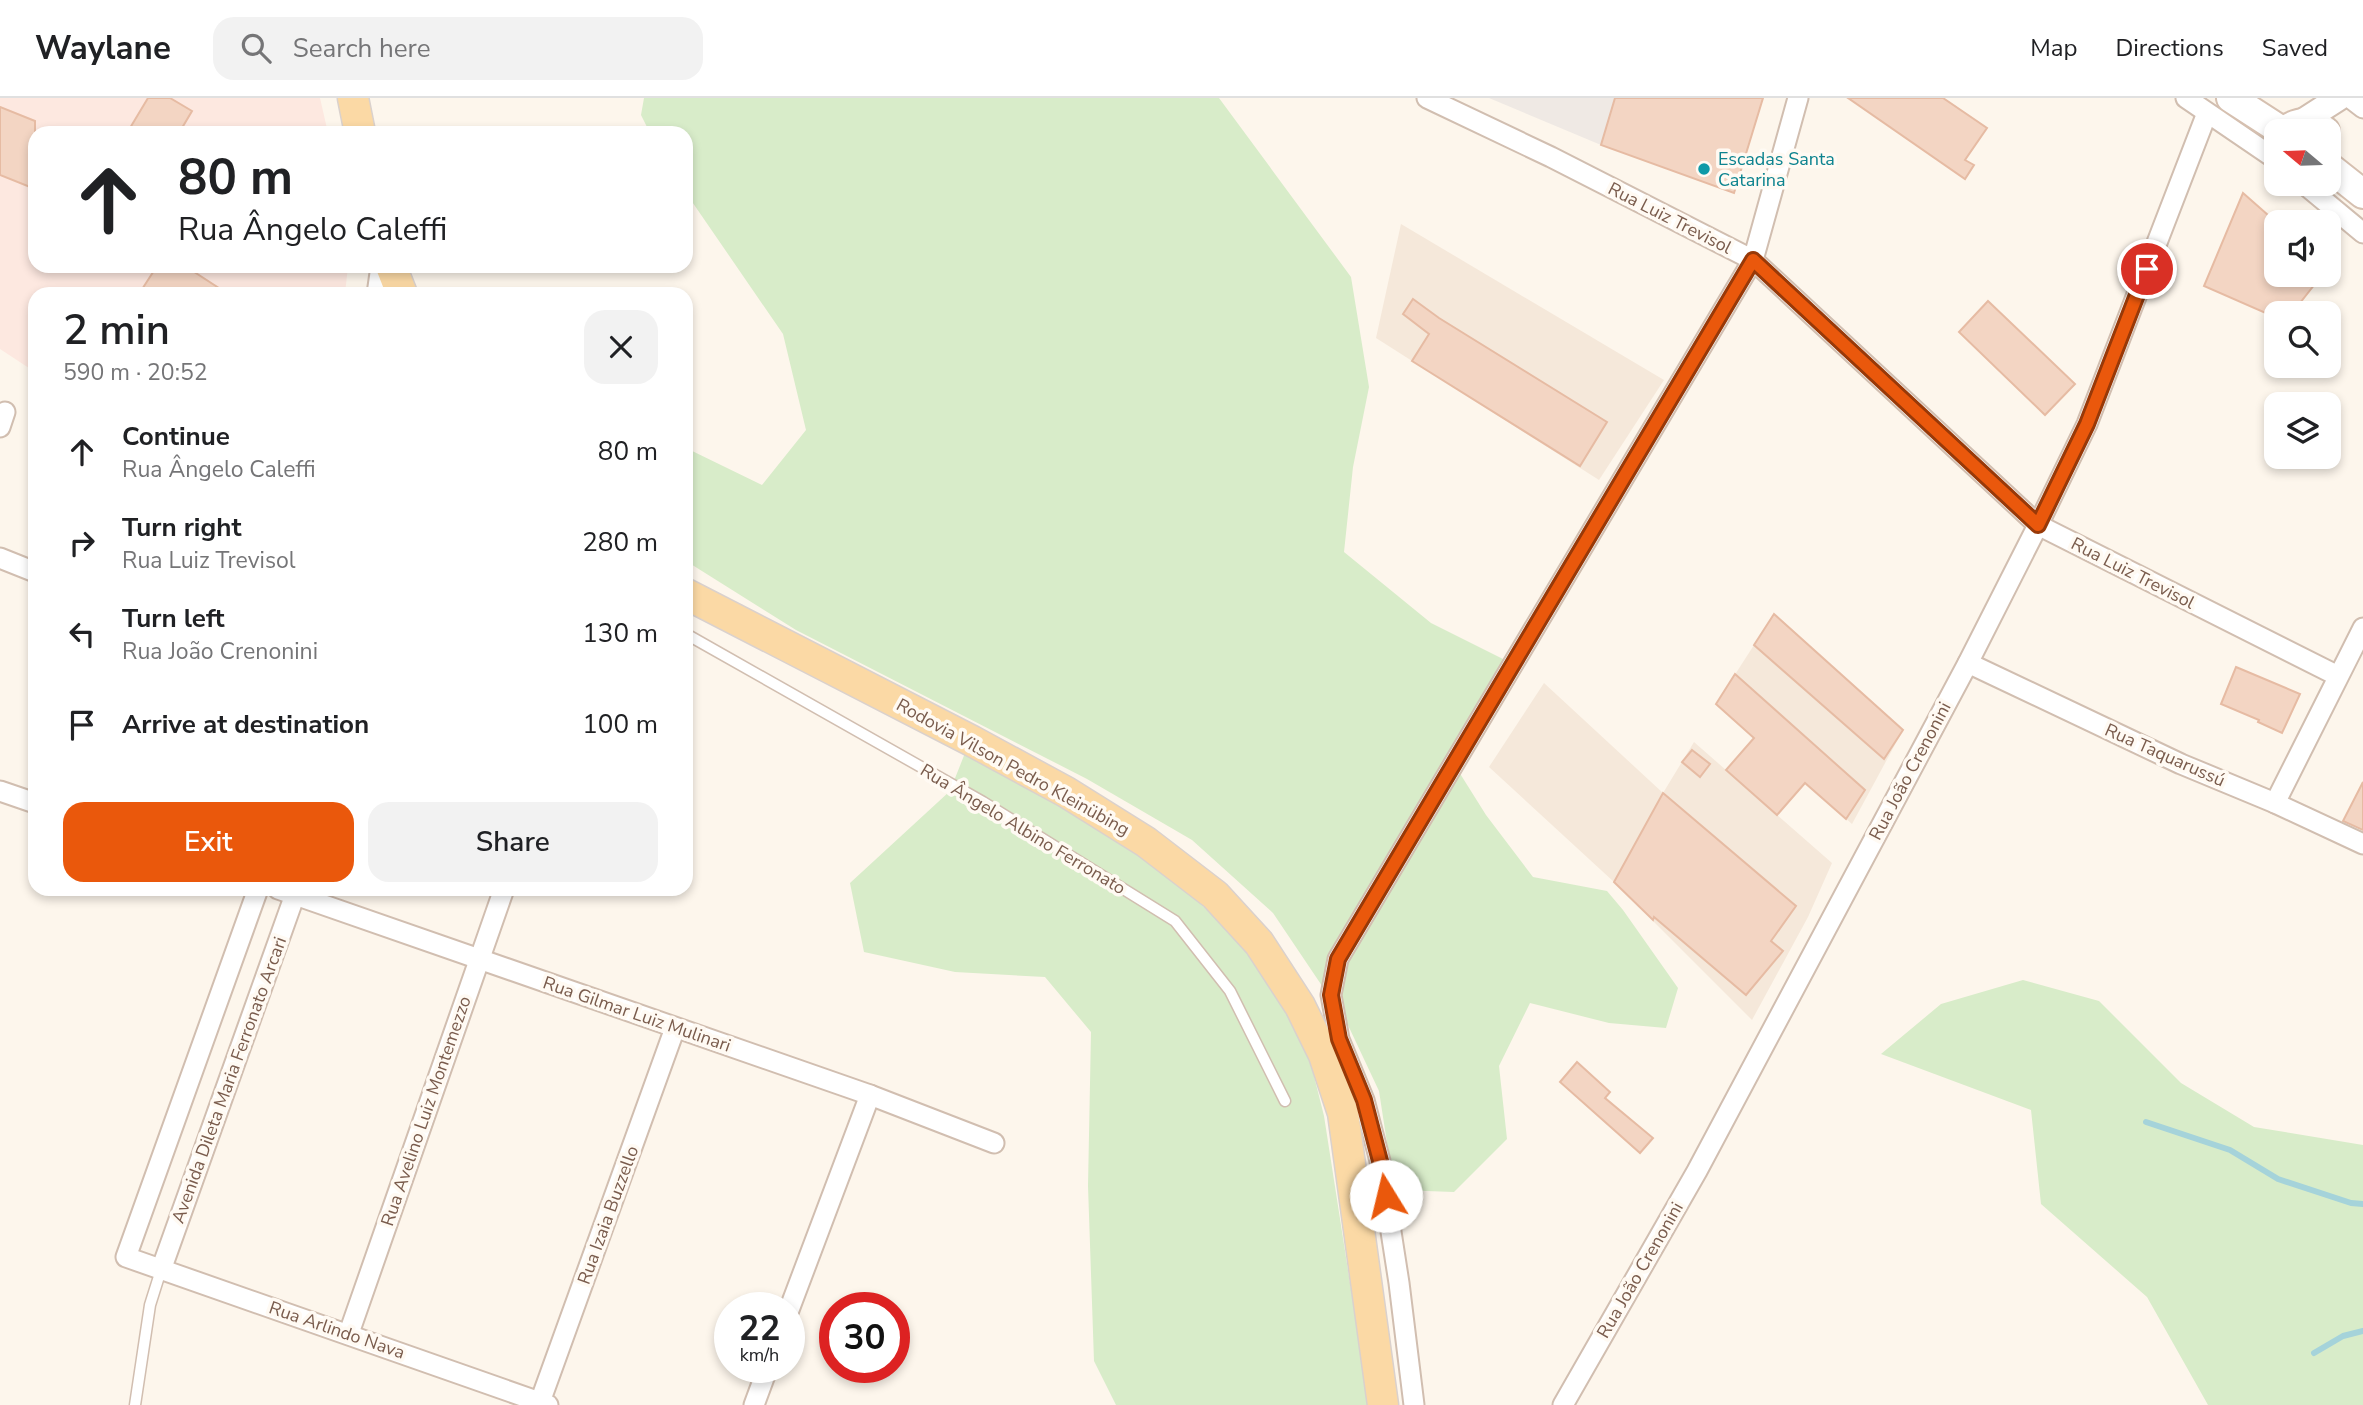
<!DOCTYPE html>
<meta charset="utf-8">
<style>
:root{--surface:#fff;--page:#f2f2f2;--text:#202124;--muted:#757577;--line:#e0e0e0;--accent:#ea580c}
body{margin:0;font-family:"Nunito Sans",sans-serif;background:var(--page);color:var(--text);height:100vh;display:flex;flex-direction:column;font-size:26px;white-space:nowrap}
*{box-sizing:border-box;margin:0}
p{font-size:23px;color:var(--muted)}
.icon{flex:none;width:38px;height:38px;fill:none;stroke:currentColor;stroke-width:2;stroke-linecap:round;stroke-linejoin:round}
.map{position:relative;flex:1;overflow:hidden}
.drawer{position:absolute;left:28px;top:189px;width:665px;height:609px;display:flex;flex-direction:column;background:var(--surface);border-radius:21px;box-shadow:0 4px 10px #0003}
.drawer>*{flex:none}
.top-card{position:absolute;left:28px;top:28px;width:665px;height:147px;border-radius:21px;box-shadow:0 4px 10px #0003;background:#fff;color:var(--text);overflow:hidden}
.needle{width:46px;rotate:289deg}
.controls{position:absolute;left:2264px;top:21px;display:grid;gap:14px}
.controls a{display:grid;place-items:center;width:77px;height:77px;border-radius:14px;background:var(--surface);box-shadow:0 4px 10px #0003;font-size:35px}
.speed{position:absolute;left:714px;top:1194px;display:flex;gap:14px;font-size:35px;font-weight:700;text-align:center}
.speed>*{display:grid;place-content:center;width:91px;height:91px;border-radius:50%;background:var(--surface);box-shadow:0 4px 10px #0003;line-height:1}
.speed small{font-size:18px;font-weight:400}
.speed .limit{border:10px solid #d22;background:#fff;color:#111}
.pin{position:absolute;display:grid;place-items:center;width:60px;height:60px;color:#fff;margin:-30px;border:4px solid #fff;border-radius:50%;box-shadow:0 2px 7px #0007}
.me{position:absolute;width:77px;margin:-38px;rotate:351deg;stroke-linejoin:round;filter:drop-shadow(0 0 5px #0008)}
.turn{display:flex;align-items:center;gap:24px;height:147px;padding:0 35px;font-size:32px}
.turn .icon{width:91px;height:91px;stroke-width:2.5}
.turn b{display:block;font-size:49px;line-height:60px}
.round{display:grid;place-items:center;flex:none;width:74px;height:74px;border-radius:21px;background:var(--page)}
.overview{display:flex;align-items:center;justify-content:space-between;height:119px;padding:0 35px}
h1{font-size:42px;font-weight:600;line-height:52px}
.action{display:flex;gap:14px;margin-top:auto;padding:14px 35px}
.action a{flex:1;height:80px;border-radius:21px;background:var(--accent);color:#fff;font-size:28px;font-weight:600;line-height:80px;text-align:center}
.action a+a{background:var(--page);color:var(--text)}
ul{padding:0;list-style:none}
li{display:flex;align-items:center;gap:21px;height:91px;padding:0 35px}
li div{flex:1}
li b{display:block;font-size:26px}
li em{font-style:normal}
header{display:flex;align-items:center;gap:42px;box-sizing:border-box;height:98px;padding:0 35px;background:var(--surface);border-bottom:2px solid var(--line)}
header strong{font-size:33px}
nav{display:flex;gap:38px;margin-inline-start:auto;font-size:24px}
.search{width:490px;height:63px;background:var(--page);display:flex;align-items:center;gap:18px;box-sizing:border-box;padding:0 24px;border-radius:21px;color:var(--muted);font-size:26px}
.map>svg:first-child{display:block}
</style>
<header>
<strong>Waylane</strong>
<div class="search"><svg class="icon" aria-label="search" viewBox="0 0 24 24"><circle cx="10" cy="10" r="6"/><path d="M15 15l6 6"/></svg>Search here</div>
<nav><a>Map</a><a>Directions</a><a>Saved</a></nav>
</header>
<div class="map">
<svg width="2363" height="1307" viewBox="0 0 2363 1307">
<rect width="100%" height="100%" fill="#fdf6ec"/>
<!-- residential -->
<g fill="#f5e8da">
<path d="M1401,126L1664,282L1599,382L1376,240Z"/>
<path d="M1774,516L1903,632L1852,726L1716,606Z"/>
<path d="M1544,585L1663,695L1694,644L1832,765L1808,819L1752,922L1614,784L1489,669Z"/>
</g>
<!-- commercial -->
<path fill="#fde8e0" d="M0,0H320L328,35H35V168H348L345,196H35V274L0,251Z"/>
<!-- industrial -->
<path fill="#efe9e4" d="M1489,0H1615L1601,47Z"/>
<!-- green -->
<g fill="#d8ecc9">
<path d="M644,0H1219L1351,179L1369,289L1353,369L1344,454L1431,525L1505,562L1449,658L1486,717L1533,779L1607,793L1623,812L1678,890L1666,930L1609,925L1530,905L1499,968L1507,1041L1454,1094L1398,1092L1389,1058L1379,993L1347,925L1273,815L1192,742L1087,681L796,532L686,463V350L762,387L806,332L783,236L686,95V35H650L641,17Z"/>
<path d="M965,655L1134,750L1184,790L1242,846L1292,918L1310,962L1324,1018L1369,1307H1116L1094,1263L1088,1088L1091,934L1045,879L955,874L864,854L850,785L950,693Z"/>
<path d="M2023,882L2099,903L2181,985L2254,1029L2363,1047V1307H2208L2147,1199L2041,1106L2031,1012L1881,956L1941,906Z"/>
</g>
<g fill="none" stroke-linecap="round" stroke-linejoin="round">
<!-- stream -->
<g stroke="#a5d3da" stroke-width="6">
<path d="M2146,1024L2230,1052L2278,1081L2351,1105L2363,1106"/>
<path d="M2314,1255L2343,1238L2363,1233"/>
</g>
</g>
<!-- building -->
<g fill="#f3d5c3" stroke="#e6bba3" stroke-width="2">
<path d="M148,0H170L192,13L179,35H127Z"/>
<path d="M1615,0H1763L1734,95L1601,47Z"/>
<path d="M1848,0H1943L1987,30L1965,62L1974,67L1965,81Z"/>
<path d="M0,9L35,23V91L0,77Z"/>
<path d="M2243,95L2277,125V177H2322L2292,215H2277V220L2204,188Z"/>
<path d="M157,168H185L228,196H139Z"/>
<path d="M1413,201L1439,220L1607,324L1580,368L1412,263L1429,236L1403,216Z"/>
<path d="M1988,203L2075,286L2045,317L1959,234Z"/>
<path d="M1774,516L1903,632L1884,661L1754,547Z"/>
<path d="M2236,569L2300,596L2282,635L2258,624L2259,622L2221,606Z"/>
<path d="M1735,576L1865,692L1846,721L1805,685L1777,717L1726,672L1754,640L1716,606Z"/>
<path d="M1692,652L1710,666L1700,679L1682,664Z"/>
<path d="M2363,684V732L2343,723Z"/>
<path d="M1663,695L1796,808L1771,843L1783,853L1746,897L1654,819L1653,822L1614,784Z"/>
<path d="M1577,964L1610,994L1605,1000L1653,1040L1640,1055L1560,984Z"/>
</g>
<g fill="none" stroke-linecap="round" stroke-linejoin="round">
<defs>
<g id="service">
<path d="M686,536L983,704L1175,823L1230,893L1285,1003"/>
<path d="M135,1307L150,1207L161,1172"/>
</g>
<g id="minor">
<path d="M1427,0L1551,59L1753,162L2038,427L2338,578"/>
<path d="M2186,0L2277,62"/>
<path d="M2350,0L2363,10"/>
<path d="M2304,86L2363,135"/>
<path d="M377,196L381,168"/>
<path d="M0,329L5,314"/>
<path d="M0,460L35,474"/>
<path d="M1968,565L2181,666L2275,705L2363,746"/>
<path d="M0,693L35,705"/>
<path d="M2275,705L2363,530"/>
<path d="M258,791L126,1159L548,1307"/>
<path d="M278,791L870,997L994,1045"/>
<path d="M161,1172L297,791"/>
<path d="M789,1212L870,997"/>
<path d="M349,1235L504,791"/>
<path d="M540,1304L675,930"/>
<path d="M754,1307L768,1269"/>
<path d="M1414,1307L1399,1185L1380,1063L1364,1002L1339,941L1331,897L1338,861L1753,162L1798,0"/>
<path d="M1563,1307L1697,1073L1968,565L2038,427L2087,326L2207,15"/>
</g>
<path id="tertiary" d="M2300,25L2339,0"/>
<g id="secondary">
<path d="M2231,0L2282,33"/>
<path d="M2284,33C2298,23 2311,22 2325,33"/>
<path d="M2329,69L2363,96"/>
</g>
<g id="primary">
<path d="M353,0L360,35"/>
<path d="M391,168L402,196"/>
<path d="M686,496L972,643L1066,694L1146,744L1215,797L1259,845L1300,908L1324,957L1343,1015L1383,1307"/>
</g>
</defs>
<!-- service casing -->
<use href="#service" stroke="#d1beb0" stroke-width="13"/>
<!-- minor casing -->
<use href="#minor" stroke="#d1beb0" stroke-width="23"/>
<!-- tertiary casing -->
<use href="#tertiary" stroke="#d1beb0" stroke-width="28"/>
<!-- secondary casing -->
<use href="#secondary" stroke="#d6c0b0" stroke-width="32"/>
<!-- primary casing -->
<use href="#primary" stroke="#dad1cd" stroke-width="33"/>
<!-- service -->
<use href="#service" stroke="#fff" stroke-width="10"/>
<!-- minor -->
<use href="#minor" stroke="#fff" stroke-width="19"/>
<!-- tertiary -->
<use href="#tertiary" stroke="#fff" stroke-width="24"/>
<!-- secondary -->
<use href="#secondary" stroke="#fff" stroke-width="28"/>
<!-- primary -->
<use href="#primary" stroke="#fbd9a5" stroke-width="30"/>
</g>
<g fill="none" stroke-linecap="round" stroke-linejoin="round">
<defs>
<path id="route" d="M1386,1098L1380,1063L1364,1002L1339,941L1331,897L1338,861L1753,162L2038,427L2087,326L2147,171"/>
</defs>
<!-- route casing -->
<use href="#route" stroke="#983908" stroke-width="18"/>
<!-- route -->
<use href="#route" stroke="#ea580c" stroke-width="12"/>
</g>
<!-- markers -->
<circle fill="#0f9aa8" stroke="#fffaf3" stroke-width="2.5" cx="1704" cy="71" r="7"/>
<g text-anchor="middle" stroke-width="7" stroke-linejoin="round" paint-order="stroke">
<!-- culture labels -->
<g font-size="18" fill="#0d838f" stroke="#fffaf3" text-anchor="start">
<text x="1718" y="67">Escadas Santa<tspan x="1718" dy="21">Catarina</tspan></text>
</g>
<!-- street labels -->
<g font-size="18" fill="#7a5c4d" stroke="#fffaf3">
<text transform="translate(1670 120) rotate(27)" y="6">Rua Luiz Trevisol</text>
<text transform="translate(2133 475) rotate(27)" y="6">Rua Luiz Trevisol</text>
<text transform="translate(2165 657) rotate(24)" y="6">Rua Taquarussú</text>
<text transform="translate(1013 669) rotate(29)" y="6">Rodovia Vilson Pedro Kleinübing</text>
<text transform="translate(1910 673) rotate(-62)" y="6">Rua João Crenonini</text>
<text transform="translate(1023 731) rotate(31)" y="6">Rua Ângelo Albino Ferronato</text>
<text transform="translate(637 916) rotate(19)" y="6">Rua Gilmar Luiz Mulinari</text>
<text transform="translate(229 982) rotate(-70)" y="6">Avenida Dileta Maria Ferronato Arcari</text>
<text transform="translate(426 1013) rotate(-71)" y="6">Rua Avelino Luiz Montemezzo</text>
<text transform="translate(608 1117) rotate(-70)" y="6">Rua Izaia Buzzello</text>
<text transform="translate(1640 1172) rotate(-60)" y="6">Rua João Crenonini</text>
<text transform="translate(337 1232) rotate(19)" y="6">Rua Arlindo Nava</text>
</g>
</g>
</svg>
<div class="controls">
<a><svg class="needle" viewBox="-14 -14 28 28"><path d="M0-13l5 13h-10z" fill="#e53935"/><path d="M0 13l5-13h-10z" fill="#757577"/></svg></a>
<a><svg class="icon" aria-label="sound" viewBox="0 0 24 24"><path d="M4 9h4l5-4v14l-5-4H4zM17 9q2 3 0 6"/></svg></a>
<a><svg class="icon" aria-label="search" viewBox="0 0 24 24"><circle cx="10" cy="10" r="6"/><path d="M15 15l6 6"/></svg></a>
<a><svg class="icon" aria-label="layers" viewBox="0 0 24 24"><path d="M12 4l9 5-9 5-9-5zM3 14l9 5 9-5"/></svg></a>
</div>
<div class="speed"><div>22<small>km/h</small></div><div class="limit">30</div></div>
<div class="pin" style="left:2147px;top:171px;background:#d93025"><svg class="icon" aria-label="arrive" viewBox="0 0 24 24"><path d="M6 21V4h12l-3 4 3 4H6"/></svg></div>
<svg class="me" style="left:1386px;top:1098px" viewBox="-20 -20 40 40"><circle r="19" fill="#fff"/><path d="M0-13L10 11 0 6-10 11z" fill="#ea580c"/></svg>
<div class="top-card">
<div class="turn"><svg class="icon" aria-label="ahead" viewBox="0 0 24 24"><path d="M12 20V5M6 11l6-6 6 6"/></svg><div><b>80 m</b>Rua Ângelo Caleffi</div></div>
</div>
<section class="drawer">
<div class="overview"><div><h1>2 min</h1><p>590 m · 20:52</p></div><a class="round"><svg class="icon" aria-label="close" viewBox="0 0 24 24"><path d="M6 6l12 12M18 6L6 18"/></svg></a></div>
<ul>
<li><svg class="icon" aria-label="ahead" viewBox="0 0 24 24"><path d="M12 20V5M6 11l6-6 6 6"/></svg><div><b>Continue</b><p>Rua Ângelo Caleffi</p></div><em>80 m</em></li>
<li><svg class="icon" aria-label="right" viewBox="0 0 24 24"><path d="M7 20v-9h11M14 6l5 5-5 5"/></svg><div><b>Turn right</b><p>Rua Luiz Trevisol</p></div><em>280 m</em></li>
<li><svg class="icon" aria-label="left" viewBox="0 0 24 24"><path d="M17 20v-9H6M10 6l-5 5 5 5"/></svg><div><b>Turn left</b><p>Rua João Crenonini</p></div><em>130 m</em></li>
<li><svg class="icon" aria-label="arrive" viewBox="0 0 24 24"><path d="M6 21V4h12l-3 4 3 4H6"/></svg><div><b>Arrive at destination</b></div><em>100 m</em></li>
</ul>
<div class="action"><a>Exit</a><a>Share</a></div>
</section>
</div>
